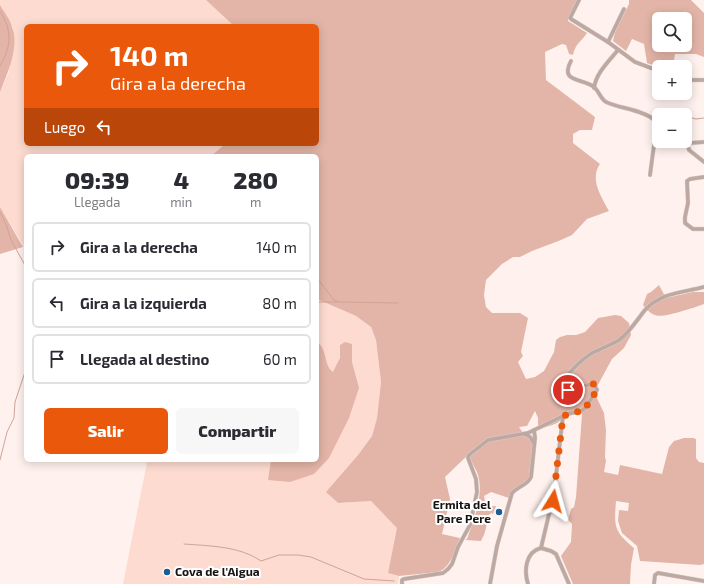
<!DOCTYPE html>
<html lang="es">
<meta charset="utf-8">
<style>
:root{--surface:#fff;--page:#f7f7f7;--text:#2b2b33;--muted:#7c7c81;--line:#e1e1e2;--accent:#ea580c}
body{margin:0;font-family:"Exo 2",sans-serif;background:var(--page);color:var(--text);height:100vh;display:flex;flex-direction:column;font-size:15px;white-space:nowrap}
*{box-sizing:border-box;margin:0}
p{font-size:13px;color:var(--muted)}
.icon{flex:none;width:22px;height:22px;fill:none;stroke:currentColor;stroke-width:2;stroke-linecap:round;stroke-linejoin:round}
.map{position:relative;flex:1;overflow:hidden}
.drawer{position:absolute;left:24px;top:154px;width:295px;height:308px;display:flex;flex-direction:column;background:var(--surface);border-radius:6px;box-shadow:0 2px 10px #0003}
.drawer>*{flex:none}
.top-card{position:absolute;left:24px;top:24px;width:295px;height:122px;border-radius:6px;box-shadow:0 2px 10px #0003;background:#ea580c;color:#fff;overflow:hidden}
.buttons{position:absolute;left:652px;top:12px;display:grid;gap:8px}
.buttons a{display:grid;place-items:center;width:40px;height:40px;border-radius:6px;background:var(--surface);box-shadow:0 2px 10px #0003;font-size:20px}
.pin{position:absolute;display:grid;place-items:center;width:34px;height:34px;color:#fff;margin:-17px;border:2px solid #fff;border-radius:50%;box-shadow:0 1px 4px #0007}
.me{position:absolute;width:44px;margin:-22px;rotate:8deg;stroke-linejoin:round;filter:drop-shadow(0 0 3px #0008)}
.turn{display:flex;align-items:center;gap:14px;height:84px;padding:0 20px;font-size:18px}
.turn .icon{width:52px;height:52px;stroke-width:2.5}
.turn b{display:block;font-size:28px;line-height:34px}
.then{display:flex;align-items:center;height:38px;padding:0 20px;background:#0003;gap:8px;font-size:15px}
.eta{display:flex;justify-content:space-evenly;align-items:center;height:68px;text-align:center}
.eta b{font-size:24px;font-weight:800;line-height:28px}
.action{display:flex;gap:8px;margin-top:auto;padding:8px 20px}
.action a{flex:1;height:46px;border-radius:6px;background:var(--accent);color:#fff;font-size:16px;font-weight:800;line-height:46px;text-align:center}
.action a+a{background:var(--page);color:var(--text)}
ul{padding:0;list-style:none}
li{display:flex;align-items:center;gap:12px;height:50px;margin:0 8px 6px;padding:0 12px;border:2px solid var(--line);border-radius:6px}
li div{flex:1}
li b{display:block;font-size:15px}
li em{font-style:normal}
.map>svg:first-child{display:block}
</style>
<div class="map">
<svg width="704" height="584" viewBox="0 0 704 584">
<rect width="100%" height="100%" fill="#fff2ee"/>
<!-- green -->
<g fill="#fddbd0">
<path d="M0,0H206L234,26H26V144H225L211,156H26V250L0,207V92L9,72L13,28L0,5Z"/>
<path d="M317,299L356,316L371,327L376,340L381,382L377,418L372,436L358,455L327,492L338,503L371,501L398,528L388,573L399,576L398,584H123L147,462L146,460H317Z"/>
</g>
<!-- forest -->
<g fill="#e3b5a8" fill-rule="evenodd">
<path d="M206,0H577L568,18V21L587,33C581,42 575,44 573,55L569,54L566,45L562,44L545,52L546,80L595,117L592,130H580L573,134V143L600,164C589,179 602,198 609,211L587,219L572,235L561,240L532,251L520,257H513L502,264L486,280L484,295L486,307L492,313H520L528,318L521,352L523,356L518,362L526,379L535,377L544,371L554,352L556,340L560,337L567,335H576L585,332L598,318L615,315L621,316L629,323L631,335L624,348L612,359L594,392L604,413L606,430L605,457L606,461L604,472L618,475L620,465L662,474L669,447L674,441L684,438H693L696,439V458L699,462L704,463V564L700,565L640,561L637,546L622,533L618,521L619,510L628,511L629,503L616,501C614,527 614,531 634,548L631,565L630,584H573L561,556L571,542L572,524L568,520L571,509L574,507L576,497L582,414C571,413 565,418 557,423C551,426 544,427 538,430V418L535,411L527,426L519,427L525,436L533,442L529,478C521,487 512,485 509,498L491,492L484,496L486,506H496L493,514L491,513C486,518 487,522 486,528C485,533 483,537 481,541L465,540L467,539C474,519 485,493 477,472C474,466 471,461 468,455L445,477L450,499L442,534L460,538C455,549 451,568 438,572L399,576L388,573L397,528L371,501L338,503L326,492L358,455L372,436L377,418L381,382L376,340L371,327L356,316L317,299V156H211L225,144H317V26H234Z"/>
<path d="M629,0H691L704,13V57L696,54H675L673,67H659L647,63L644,44L632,39L626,51L613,41L615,32L629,4ZM659,19H685V45H659Z"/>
<path d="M0,5C4,12 10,19 12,27C20,46 7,75 0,92Z"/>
<path d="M0,207L23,247L0,254Z"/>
<path d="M659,285L666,298L693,292H704V304C696,307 662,319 655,315C651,314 645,308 643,305L647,294L651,292Z"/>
<path d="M317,342C328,349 323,365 333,372L340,358V345L345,342L352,344V362L359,388L349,418L329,458L314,474L290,482L268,480L271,460H317Z"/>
</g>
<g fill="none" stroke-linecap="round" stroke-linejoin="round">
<!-- stream -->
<g stroke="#d0a396" stroke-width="1">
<path d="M0,11C12,30 12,46 0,66"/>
<path d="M676,111L684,115"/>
<path d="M685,116L696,119L704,118"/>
<path d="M0,212L6,224L11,240L26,267"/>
<path d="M317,278L334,300L340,302L398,303"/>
<path d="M317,302H338"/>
<path d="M0,460L7,432L14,418L15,402L26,369"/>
<path d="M184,544C210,546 239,546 261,561L279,555H298L311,557L364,579L394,581"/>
</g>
<defs>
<g id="street">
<path d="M579,0L570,18L571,19L608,42L635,62L659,71"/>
<path d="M608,42L624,9"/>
<path d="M571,61C559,83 583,78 594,87C599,91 600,98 606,102C618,108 643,110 653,119C656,122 656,125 656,130L650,175"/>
<path d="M685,80H704"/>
<path d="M594,88C596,73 609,61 618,50"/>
<path d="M704,142L690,143L688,146L689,150L704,162"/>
<path d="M704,177L690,179L687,181L688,203L685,217V223L693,229H704"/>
<path d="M525,434L530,437L534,443"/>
<path d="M541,548L554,493L563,416"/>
<path d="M541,548L551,551L556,554L569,584"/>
<path d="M402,584V580L404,579L443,573L448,569L452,564L458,547L470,525L477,492L476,479L468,458L469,455L488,440L528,433L567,414L581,411L585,408L597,390L594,384C583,384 576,392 565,388L563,381C570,371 583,358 594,352C602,348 611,345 619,340C629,333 637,320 645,310C662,292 682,293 704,287"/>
<path d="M490,584L497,546L512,493C518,486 528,485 531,477L535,438L534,430"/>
<path d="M528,584C524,571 525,552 541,548"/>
<path d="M654,584L655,575L658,573L704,581"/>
</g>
</defs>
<!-- street casing -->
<use href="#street" stroke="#daceca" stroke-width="4.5"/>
<!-- street -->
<use href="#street" stroke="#bda8a2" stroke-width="3.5"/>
</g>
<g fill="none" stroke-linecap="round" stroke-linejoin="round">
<!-- route -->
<path stroke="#ea580c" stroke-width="7" stroke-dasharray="0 12.6" d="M553,501L563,416L584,410L597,390L594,384C585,384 578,390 568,390"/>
</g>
<!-- markers -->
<g fill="#1a5d92" stroke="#fff" stroke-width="1.5">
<circle cx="499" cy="512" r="4"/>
<circle cx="167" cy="572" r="4"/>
</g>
<g text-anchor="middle" stroke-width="4" stroke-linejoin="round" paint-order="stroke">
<!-- poi labels -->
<g font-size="12" font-weight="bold" fill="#161210" stroke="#fff" text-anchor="end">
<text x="491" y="509">Ermita del<tspan x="491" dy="14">Pare Pere</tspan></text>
<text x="175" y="576" text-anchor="start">Cova de l'Aigua</text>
</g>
</g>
</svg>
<div class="buttons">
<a><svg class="icon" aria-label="search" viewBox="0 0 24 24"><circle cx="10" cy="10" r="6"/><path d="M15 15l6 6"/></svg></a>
<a>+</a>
<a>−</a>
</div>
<div class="pin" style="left:568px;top:390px;background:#d93025"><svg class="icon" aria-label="arrive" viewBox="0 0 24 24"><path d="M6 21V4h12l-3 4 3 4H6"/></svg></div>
<svg class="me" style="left:553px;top:501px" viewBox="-20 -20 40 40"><path d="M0-17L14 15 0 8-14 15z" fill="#ea580c" stroke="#fff" stroke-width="4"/></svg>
<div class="top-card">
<div class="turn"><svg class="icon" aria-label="right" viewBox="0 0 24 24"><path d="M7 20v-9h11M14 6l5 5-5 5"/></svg><div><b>140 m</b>Gira a la derecha</div></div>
<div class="then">Luego<svg class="icon" aria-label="left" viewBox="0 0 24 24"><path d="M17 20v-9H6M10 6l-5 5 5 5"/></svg></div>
</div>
<section class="drawer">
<div class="eta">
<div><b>09:39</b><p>Llegada</p></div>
<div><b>4</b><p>min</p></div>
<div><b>280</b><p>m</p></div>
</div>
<ul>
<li><svg class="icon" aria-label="right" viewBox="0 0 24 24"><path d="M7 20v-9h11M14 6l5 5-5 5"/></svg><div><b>Gira a la derecha</b></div><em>140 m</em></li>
<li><svg class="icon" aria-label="left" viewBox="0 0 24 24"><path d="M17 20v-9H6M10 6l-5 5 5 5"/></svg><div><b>Gira a la izquierda</b></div><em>80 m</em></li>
<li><svg class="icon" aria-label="arrive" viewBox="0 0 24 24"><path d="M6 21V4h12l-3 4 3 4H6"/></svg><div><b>Llegada al destino</b></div><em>60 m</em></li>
</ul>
<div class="action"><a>Salir</a><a>Compartir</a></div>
</section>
</div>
